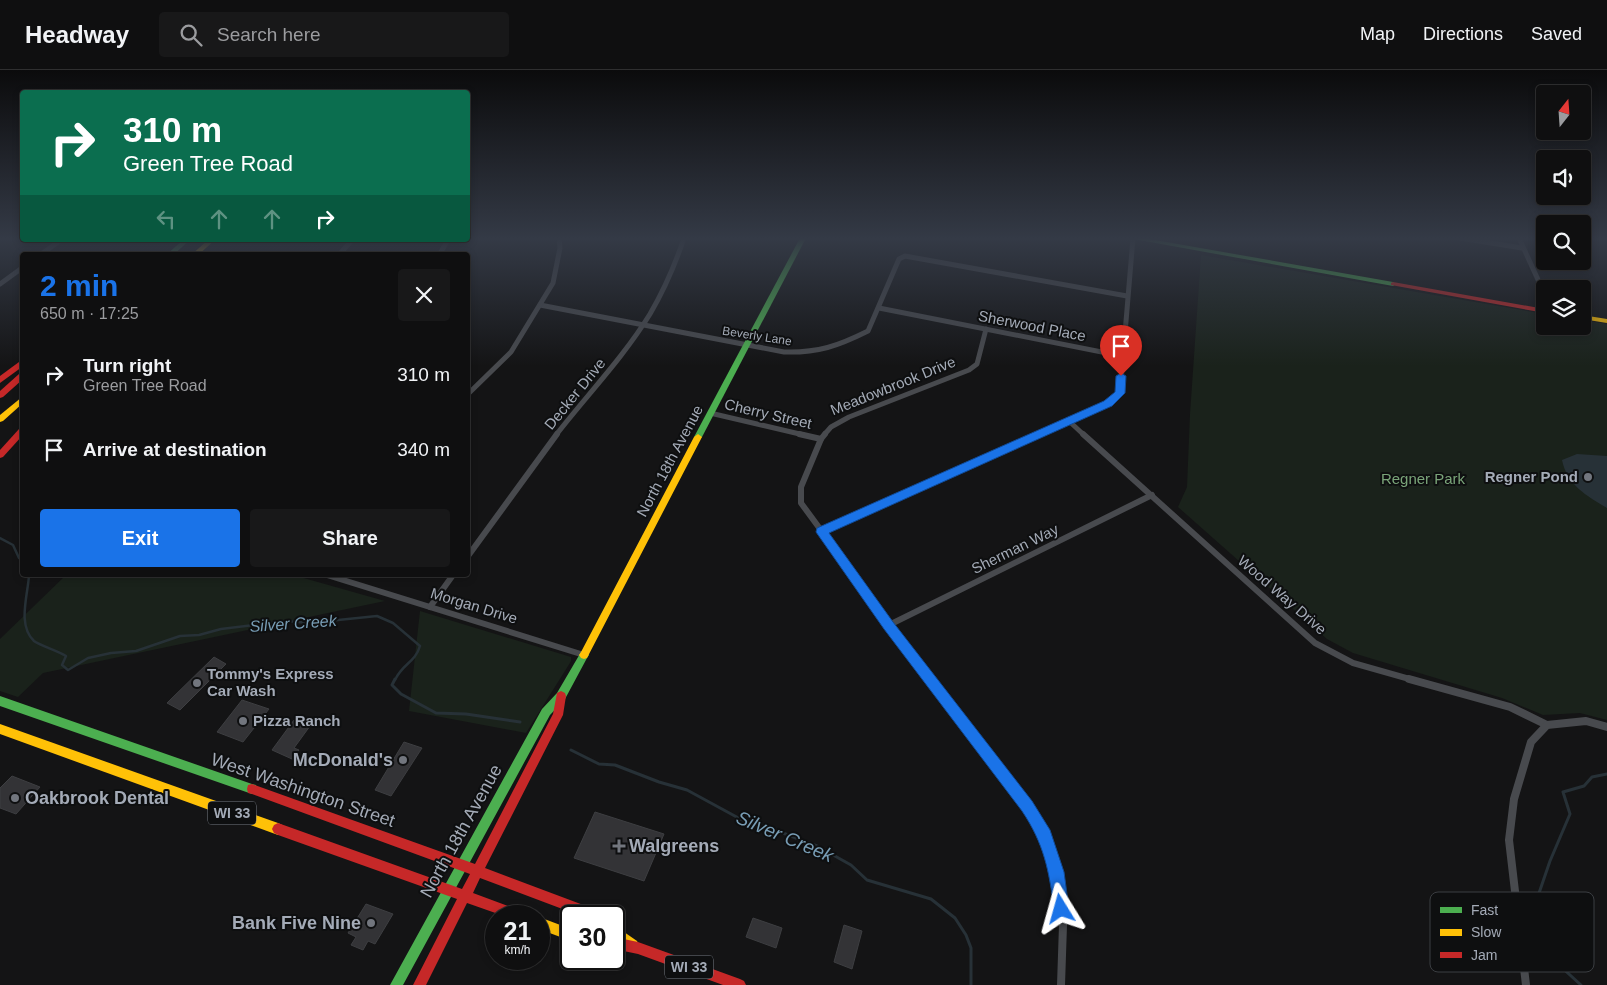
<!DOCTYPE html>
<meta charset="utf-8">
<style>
:root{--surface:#0f0f10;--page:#181819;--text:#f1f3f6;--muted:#9b9c9f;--line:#2f2f30;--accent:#1a73e8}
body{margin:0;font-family:Helvetica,sans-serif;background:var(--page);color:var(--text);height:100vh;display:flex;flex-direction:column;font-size:19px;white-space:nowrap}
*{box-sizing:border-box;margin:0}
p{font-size:16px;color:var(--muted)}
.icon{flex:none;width:28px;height:28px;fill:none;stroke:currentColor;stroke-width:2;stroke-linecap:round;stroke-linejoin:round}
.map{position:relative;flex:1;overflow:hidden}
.drawer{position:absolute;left:20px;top:182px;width:450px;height:325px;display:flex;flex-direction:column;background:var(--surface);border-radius:5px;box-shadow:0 2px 8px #0003,0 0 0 1px var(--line)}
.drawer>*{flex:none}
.top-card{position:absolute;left:20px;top:20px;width:450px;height:152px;border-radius:5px;box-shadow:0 2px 8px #0003,0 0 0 1px var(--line);background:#0b6e4f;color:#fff;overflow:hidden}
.needle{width:32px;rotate:17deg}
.fabs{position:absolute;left:1536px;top:15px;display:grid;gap:10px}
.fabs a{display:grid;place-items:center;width:55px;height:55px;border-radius:5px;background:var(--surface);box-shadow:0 2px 8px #0003,0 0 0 1px var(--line);font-size:25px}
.speed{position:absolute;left:485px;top:835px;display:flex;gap:10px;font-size:25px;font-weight:700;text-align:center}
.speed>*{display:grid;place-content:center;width:65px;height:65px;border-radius:50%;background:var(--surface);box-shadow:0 2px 8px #0003,0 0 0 1px var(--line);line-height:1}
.speed small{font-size:12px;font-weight:400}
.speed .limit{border:2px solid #111;border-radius:8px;background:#fff;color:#111}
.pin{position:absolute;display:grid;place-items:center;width:42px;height:42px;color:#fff;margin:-51px -21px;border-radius:50% 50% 50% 0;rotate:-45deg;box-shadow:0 0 5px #0007}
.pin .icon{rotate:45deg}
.me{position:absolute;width:55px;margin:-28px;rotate:352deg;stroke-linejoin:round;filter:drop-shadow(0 0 4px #0008)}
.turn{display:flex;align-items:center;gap:18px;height:105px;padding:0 20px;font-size:22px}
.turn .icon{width:65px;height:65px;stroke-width:2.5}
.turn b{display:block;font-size:35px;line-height:42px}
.lanes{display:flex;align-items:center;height:48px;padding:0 20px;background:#0003;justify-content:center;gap:25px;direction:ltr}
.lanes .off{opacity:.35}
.round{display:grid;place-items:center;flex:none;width:52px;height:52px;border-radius:5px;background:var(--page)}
.headline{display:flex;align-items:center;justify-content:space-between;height:85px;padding:0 20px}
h1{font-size:30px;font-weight:800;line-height:38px;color:var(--accent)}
.button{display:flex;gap:10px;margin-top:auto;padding:10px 20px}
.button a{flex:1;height:58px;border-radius:5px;background:var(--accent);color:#fff;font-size:20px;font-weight:800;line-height:58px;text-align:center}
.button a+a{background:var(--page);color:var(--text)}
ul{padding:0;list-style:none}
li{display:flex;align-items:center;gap:15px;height:75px;padding:0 20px}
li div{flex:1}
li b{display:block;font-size:19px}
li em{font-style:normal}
header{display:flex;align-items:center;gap:30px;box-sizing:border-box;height:70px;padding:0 25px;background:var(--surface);border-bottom:1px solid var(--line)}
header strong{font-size:24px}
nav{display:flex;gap:28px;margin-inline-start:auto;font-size:18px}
.search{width:350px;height:45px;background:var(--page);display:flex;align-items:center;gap:12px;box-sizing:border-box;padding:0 18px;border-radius:5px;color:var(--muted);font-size:19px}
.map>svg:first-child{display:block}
</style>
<header>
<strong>Headway</strong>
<div class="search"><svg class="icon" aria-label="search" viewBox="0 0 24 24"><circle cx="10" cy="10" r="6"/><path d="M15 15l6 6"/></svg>Search here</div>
<nav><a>Map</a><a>Directions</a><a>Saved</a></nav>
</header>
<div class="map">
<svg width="1607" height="915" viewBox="0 0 1607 915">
<rect width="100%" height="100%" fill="#141415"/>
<!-- green -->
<g fill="#1a221b">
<path d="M1201,185L1545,244V256H1582L1583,250L1607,254V650L1580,643L1543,645L1502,628L1353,583L1327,569L1178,437L1187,417L1190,344Z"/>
<path d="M66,505H293L385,531L43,603L18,627L0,621V569Z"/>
<path d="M420,541L571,587V591L568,596L526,663L409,641Z"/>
</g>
<!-- water -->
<path fill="#273137" d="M1577,384L1607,386V438C1587,426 1567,415 1562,390Z"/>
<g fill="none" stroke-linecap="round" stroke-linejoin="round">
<!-- stream-far1 -->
<g stroke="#273137" stroke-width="2.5">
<path d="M0,468L13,475L19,488L22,489"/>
<path d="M29,505C28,525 17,555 34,571C39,575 58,581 66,586L62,595L68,600L88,588L111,583L136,581L180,566L199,565L221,559L287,551L309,553L377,546L393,553L420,576C415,593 403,593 395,610"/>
</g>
<!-- stream -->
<g stroke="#273137" stroke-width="3">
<path d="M395,609L392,615L401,624L436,643L466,644L520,652"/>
<path d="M571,680L599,694L615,695L659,712L687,720L744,751L775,760L817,776L851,795L867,810L931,829L955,848L966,865L971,878V915"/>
<path d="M1581,915L1547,884L1535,851L1538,826L1550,791L1570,744L1563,722L1584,716L1592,707L1607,704"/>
</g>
</g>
<!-- building -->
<g fill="#333336" stroke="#3d3e41">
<path d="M214,587L226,594L180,640L167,633Z"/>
<path d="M242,630L269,639L243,672L217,662Z"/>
<path d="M294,650L310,656L294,678L299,680L292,689L272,680Z"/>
<path d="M404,672L422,678L391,726L375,720Z"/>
<path d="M12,706L40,717L16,744L0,738V718Z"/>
<path d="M595,742L664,764L644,811L574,788Z"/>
<path d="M366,834L393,844L375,874L368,871L363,880L351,875L356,867L348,863Z"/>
<path d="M753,848L782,858L776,878L746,867Z"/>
<path d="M844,855L862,861L852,899L834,892Z"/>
</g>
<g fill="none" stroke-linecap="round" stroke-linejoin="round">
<!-- street-far2 -->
<g stroke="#484a4e" stroke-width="5">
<path d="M1460,168L1522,178"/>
<path d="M1519,168L1545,225"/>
<path d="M40,185L61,170"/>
<path d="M339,185L352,170"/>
<path d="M439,185L448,170"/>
<path d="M0,214L22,198"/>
<path d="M540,235L784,282C818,283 838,276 868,261L899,189L905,186L1127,226"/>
<path d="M879,238L1122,286"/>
<path d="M468,324L511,282L553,213L560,178L559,168"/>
<path d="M710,343L804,365"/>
<path d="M1070,352L1084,365"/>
<path d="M556,365C587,325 623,288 650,244C664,220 675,195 684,168"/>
<path d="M824,365L831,357L849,347L969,300L977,294L986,259"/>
<path d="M1039,365L1108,334L1120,323L1133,168"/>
</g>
<!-- street-far1 -->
<g stroke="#484a4e" stroke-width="6">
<path d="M799,364L821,369"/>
<path d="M825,364L821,369L801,417V433L931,610"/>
<path d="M1083,364L1315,573L1353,593L1413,610"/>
<path d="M822,462L1042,364"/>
<path d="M468,486L557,364"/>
<path d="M327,505L584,585"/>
<path d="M430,537L453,505"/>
<path d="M889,555L1152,425"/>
</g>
<!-- street -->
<g stroke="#484a4e" stroke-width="8">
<path d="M930,609L1027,736L1043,760L1056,802L1063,855L1061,915"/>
<path d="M1409,609L1510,637L1547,655"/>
<path d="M1526,915L1509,770L1514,729L1531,672L1547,655L1586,651L1607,657"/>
</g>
<!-- fast -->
<g fill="#4caf50" fill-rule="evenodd">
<path d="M800,168H806L702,367L698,370L695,369L694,367Z"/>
<path d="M1128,168H1144L1393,212L1396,214L1393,216Z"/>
<path d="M183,170H190L173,185H166Z"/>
<path d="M584,581L587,582L589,585L587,588L565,629L550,645L403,915H390L542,639L557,623L581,582Z"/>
<path d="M0,626L252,714L256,715L257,719L256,723L252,724L0,636Z"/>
</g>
<!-- slow -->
<g fill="#ffc107" fill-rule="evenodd">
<path d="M208,170H215L198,185H191Z"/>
<path d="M1582,245L1607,249V253L1582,249Z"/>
<path d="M22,327V334L3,351L0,352V345Z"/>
<path d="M698,364L702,367L587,588L584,589L581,588L579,585L581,582L694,367Z"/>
<path d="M0,654L278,753L282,755L284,759L282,763L278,765L0,664Z"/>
<path d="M539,847L571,859V871L539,859Z"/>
<path d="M614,855L637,871L639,875L637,879L633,881L614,868Z"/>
</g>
<!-- jam -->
<g fill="#c62828" fill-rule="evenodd">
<path d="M1393,212L1545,239V243L1391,215V213Z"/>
<path d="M19,292H22V297L0,313V306Z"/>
<path d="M19,304H22V310L3,327L0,328V321Z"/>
<path d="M22,358V366L3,387L0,388V380L19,359Z"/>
<path d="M561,621L565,623L566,626L563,645L485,798L586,836L596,842L598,846H581L480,808L473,823L524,842L526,846H504L467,833L426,915H413L457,829L278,765L274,763L272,759L274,755L278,753L462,819L470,804L252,724L248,723L247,719L248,715L252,714L475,794L553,644L557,623Z"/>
<path d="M614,867L638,872L740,909L744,911L746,915H723L638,884L614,879Z"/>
</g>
</g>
<!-- sky -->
<linearGradient id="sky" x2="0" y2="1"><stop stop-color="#0b0b0c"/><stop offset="0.57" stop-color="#343a46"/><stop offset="1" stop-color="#343a46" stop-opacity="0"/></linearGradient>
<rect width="1607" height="296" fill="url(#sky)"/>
<!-- route -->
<path fill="#1a73e8" stroke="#114b97" d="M1121,303L1126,306L1125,323L1112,336L829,463L893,552L1032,731L1050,760L1064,802L1069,839L1067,844L1061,847L1056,844L1054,839C1049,800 1044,774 1022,741L884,559L816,462L817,458L1104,331L1115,322L1116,306Z"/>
<!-- markers -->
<g fill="#72767e" stroke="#0e0f10" stroke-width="2">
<circle cx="1588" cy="407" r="5"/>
<circle cx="197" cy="613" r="5"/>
<circle cx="243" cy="651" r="5"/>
<circle cx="403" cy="690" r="5"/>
<circle cx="15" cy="728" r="5"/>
<path d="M616.5 768.5h5v5h5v5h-5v5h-5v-5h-5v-5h5z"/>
<circle cx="371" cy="853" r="5"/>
</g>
<g text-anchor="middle" stroke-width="4" stroke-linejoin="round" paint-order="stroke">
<!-- far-street labels -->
<g font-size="12" fill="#a4abb7" stroke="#0e0f10">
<text transform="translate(757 266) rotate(9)" y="4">Beverly Lane</text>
</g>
<!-- shield labels -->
<g fill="#0e0f10" stroke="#777c85" stroke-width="1">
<rect x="208" y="731.5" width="48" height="23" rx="4"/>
<rect x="665" y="885.5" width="48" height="23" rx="4"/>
</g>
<g font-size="14" font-weight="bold" fill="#a4abb7">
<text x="232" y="748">WI 33</text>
<text x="689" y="902">WI 33</text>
</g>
<!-- street labels -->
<g font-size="15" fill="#a4abb7" stroke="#0e0f10">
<text transform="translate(1032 256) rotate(11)" y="5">Sherwood Place</text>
<text transform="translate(893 316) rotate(-22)" y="5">Meadowbrook Drive</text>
<text transform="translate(575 324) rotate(-51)" y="5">Decker Drive</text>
<text transform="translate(768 344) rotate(13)" y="5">Cherry Street</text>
<text transform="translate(670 391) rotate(-62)" y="5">North 18th Avenue</text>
<text transform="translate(1015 479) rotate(-26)" y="5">Sherman Way</text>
<text transform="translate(1282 525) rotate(41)" y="5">Wood Way Drive</text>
<text transform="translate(474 536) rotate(17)" y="5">Morgan Drive</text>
</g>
<!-- poi labels -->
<g font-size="15" font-weight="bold" fill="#a4abb7" stroke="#0e0f10" text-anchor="start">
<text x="1578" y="412" text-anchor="end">Regner Pond</text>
<text x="207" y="609">Tommy's Express<tspan x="207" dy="17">Car Wash</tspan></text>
<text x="253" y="656">Pizza Ranch</text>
</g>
<!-- park labels -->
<g font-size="15" fill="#7aa479" stroke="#0e0f10">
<text x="1423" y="414">Regner Park</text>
</g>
<!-- water labels -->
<g font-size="16" font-style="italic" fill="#789db5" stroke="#0e0f10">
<text transform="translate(293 553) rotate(-4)" y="6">Silver Creek</text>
</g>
<!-- near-poi labels -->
<g font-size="18" font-weight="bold" fill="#a4abb7" stroke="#0e0f10" text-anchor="end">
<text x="393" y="696">McDonald's</text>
<text x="25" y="734" text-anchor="start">Oakbrook Dental</text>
<text x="629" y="782" text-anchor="start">Walgreens</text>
<text x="361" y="859">Bank Five Nine</text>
</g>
<!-- near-street labels -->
<g font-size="18" fill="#a4abb7" stroke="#0e0f10">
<text transform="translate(303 720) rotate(19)" y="6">West Washington Street</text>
<text transform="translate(461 761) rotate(-61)" y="6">North 18th Avenue</text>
</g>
<!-- near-water labels -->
<g font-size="19" font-style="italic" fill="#789db5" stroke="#0e0f10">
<text transform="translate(785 766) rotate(23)" y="7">Silver Creek</text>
</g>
</g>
<!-- legend -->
<rect x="1430" y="822" width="164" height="80" rx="8" fill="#0e0f10" stroke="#3b3e42" stroke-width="1"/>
<rect x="1440" y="837" width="22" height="6" fill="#4caf50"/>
<rect x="1440" y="859" width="22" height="7" fill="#ffc107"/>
<rect x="1440" y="882" width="22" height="6" fill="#c62828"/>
<g font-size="14" fill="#a4abb7">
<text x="1471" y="845">Fast</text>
<text x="1471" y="867">Slow</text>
<text x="1471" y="890">Jam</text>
</g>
</svg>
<div class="fabs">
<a><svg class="needle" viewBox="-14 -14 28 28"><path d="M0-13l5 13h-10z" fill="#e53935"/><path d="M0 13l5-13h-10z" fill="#9b9c9f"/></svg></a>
<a><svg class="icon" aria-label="sound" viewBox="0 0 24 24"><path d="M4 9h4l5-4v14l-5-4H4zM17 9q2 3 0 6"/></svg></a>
<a><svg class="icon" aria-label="search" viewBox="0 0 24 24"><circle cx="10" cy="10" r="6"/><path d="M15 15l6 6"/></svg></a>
<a><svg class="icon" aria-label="layers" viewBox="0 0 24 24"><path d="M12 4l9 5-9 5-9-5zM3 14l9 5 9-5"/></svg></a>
</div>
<div class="speed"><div>21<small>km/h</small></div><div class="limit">30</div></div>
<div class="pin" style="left:1121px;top:306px;background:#d93025"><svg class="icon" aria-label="arrive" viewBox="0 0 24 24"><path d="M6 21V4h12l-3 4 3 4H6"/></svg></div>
<svg class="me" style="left:1061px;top:839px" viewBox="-20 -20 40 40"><path d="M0-17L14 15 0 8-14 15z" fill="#1a73e8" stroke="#fff" stroke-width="4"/></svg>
<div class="top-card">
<div class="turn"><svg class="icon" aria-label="right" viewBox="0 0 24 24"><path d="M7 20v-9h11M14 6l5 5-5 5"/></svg><div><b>310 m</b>Green Tree Road</div></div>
<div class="lanes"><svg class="icon off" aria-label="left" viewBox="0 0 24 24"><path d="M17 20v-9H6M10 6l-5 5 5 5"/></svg><svg class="icon off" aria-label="ahead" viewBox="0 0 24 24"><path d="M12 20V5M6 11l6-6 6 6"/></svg><svg class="icon off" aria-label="ahead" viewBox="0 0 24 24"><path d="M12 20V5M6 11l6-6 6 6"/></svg><svg class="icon" aria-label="right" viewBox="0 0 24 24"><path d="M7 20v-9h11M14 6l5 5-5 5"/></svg></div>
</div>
<section class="drawer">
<div class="headline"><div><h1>2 min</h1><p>650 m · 17:25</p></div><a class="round"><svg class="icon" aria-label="close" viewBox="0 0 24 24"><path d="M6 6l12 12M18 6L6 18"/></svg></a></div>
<ul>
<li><svg class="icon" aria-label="right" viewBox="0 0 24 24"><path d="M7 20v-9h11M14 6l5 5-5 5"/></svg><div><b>Turn right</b><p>Green Tree Road</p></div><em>310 m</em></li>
<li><svg class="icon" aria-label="arrive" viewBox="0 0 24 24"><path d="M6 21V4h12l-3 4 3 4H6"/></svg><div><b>Arrive at destination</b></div><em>340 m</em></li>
</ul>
<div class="button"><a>Exit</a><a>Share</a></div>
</section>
</div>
